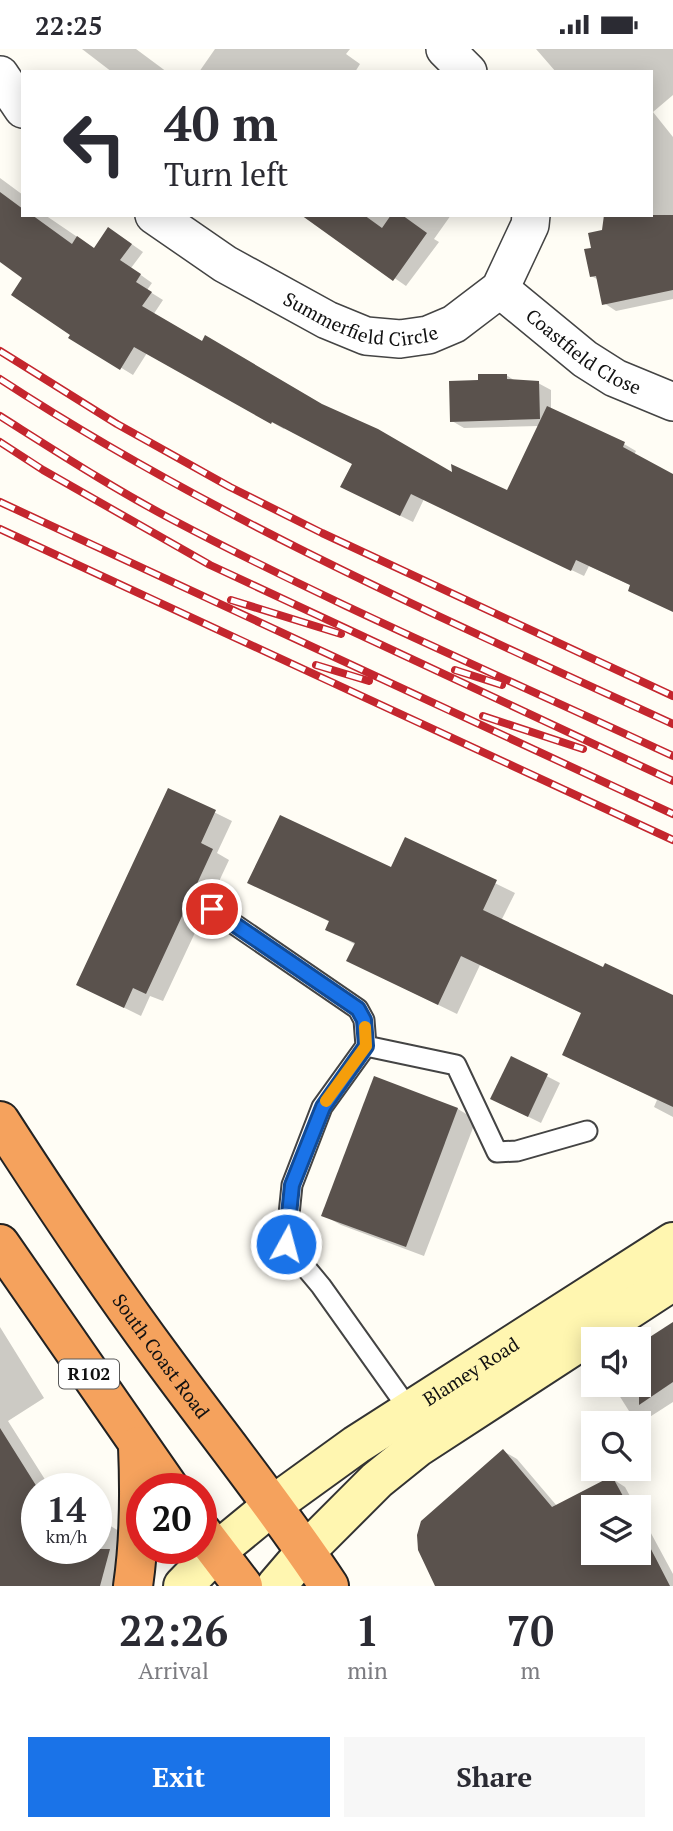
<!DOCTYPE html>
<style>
:root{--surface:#fff;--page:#f7f7f7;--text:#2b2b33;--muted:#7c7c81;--accent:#1a73e8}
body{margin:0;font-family:"PT Serif",serif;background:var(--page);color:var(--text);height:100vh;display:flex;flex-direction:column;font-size:26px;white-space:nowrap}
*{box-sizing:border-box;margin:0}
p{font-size:23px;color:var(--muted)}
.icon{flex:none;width:38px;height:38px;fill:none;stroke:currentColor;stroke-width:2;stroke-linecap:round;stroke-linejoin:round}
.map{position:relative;height:1537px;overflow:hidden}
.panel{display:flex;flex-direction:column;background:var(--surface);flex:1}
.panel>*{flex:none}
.top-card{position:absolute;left:21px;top:21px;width:632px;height:147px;border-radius:0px;box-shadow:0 4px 18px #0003;background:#fff;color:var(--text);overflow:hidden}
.buttons{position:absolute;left:581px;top:1278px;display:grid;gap:14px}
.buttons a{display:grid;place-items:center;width:70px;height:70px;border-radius:0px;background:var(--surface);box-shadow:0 4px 18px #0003;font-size:35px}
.speed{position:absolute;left:21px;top:1424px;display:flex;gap:14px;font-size:35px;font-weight:700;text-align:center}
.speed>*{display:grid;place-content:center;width:91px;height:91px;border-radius:50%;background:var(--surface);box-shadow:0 4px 18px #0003;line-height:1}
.speed small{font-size:18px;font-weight:400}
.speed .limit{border:10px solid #d22;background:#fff;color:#111}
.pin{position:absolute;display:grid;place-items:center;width:60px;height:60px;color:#fff;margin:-30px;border:4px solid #fff;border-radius:50%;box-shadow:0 2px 7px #0007}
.me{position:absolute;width:77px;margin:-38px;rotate:7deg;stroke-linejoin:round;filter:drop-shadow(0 0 5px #0008)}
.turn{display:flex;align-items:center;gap:24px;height:147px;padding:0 28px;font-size:32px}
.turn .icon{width:91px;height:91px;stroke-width:2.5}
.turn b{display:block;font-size:49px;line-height:60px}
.eta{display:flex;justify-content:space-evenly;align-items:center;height:119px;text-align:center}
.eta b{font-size:42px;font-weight:700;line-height:49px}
.cta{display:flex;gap:14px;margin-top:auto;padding:14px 28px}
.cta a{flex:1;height:80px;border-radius:0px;background:var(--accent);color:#fff;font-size:28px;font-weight:700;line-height:80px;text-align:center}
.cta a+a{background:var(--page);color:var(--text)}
.status{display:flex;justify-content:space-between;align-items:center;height:49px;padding:0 35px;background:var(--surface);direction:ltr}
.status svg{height:19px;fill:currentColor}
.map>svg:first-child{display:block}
</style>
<div class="status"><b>22:25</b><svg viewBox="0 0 49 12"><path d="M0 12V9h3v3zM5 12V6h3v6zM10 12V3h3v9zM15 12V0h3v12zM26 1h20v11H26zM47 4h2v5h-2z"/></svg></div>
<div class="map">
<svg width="673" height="1537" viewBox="0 0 673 1537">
<rect width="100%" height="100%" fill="#fffdf5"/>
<!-- shadow -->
<g fill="#0003">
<path d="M82,0H136L167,23H112Z"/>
<path d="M215,0H350L346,5L360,15L355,23H199Z"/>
<path d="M536,0H673V46L653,63L673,88V250L616,262L604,254L599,231L591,227L593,200L651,166V23H556Z"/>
<path d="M0,129L23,146V166H45L95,200L120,187L143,203L131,219L152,234L147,241L163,251L153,266L453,426L507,443L539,377L464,379L452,372L480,333L506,326L517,333L538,334L551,341V361L624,395L636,402L634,406L673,427V562L632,537L589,517L584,527L424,450L413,473L354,444V415L285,378L284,380L147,304L133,326L71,288L72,286L25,229L0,211Z"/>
<path d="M304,166H451L434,190L439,193L406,237Z"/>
<path d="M169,741L232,772L217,804L229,811L163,952L150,947L141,967L78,936Z"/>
<path d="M406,791L515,844L501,872L604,920L673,947V1068L654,1058L657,1051L564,1005L583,965L480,916L457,965L348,912L356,896L327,880L330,873L249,833L392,820Z"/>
<path d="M512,1009L560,1034L541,1074L492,1050Z"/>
<path d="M375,1029L458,1060L476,1071L424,1207L341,1176L323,1166Z"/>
<path d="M673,1275V1353L645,1371L629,1362L612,1335H639V1297Z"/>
<path d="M0,1278L44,1349L8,1372L51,1440H37V1500H96L97,1469L119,1482L133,1503L124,1537H0Z"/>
<path d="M503,1402L517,1410L557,1457L611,1429L625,1438L636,1458H593V1503H639V1462L673,1525V1537H438Z"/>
</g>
<!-- building -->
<g fill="#5a524d">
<path d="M0,143L23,160V166H32L72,195L77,187L94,199L108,178L132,195L120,211L141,225L136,233L152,243L142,257L202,292L205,286L322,355L378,380L452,423L451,415L507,441L547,357L625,393L623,398L673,425V563L628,542L630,536L576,511L571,522L411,445L400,467L340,438L352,415L272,373L271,375L134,298L120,321L68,289L70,286L11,246L22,229L0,213Z"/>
<path d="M301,166H364L382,179L391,166H402L427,184L393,232Z"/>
<path d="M604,166H673V241L602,256L596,227L590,228L584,200L591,199L588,184L602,181Z"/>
<path d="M478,325H507V330L539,332L540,370L450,373L449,332L478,331Z"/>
<path d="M168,739L216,761L201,794L213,800L146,945L133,939L124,959L76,936Z"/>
<path d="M280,766L391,818L405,788L497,831L483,861L603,918L605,914L673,946V1058L562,1006L581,964L461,907L438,956L346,912L355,894L325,881L329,872L247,834Z"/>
<path d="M511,1007L548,1025L528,1068L490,1050Z"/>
<path d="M374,1027L458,1059L406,1198L321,1167Z"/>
<path d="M673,1273V1333L639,1356V1295Z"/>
<path d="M0,1379L37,1438V1500H110L100,1537H0Z"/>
<path d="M503,1400L552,1458L612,1427L629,1458H593V1503H639V1477L670,1537H435L418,1501L417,1486L421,1472Z"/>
</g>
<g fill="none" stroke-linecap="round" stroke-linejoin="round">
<defs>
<g id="lane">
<path d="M212,860L358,960L364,971L366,997L322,1058L292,1136L286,1195L321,1237L410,1362"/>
<path d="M366,997L456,1016L497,1103L517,1102L587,1082"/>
</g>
<g id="street">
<path d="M445,0L468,23"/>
<path d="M0,26L23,60"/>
<path id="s1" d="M154,166L225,215L327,271L366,287L400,290L428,286L454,275L500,240L530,176L531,166"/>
<path id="s2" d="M500,240L585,310L615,329L673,353"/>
</g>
<g id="secondary">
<path id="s3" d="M183,1537L217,1502L273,1456L356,1396L673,1193"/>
<path d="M276,1537L306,1502L377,1431L418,1398L673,1232"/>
</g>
<g id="highway">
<path id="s4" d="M0,1072C51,1151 103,1229 159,1305C216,1383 276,1457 329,1537"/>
<path d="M0,1195L170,1440"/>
<path d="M201,1482L243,1537"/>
<path d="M133,1537C140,1490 140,1444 138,1397"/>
</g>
</defs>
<!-- lane casing -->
<use href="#lane" stroke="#444" stroke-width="23"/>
<!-- street casing -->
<use href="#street" stroke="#444" stroke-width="40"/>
<!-- secondary casing -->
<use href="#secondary" stroke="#333" stroke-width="42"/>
<!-- highway casing -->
<use href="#highway" stroke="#222" stroke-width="42"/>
<!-- lane -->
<use href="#lane" stroke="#fff" stroke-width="19"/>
<!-- street -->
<use href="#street" stroke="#fff" stroke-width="37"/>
<!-- secondary -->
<use href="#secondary" stroke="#fff6b0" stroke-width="38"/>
<!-- highway -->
<use href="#highway" stroke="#f5a25d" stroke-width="38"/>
<defs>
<g id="rail">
<path d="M0,302L117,375L230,438L322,484L673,647"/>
<path d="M0,330C211,468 444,570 673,675"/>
<path d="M0,367C57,403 114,440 173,471C336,557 506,629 673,707"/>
<path d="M0,393L43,421L210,516L673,732"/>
<path d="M0,453L673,765"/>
<path d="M0,480L673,791"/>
<path d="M231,551L341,585"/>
<path d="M316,616L369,632"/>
<path d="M455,621L502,636"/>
<path d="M483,667L583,700"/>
</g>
</defs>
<!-- rail casing -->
<use href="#rail" stroke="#c4262e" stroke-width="8"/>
<!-- rail -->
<use href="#rail" stroke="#fff" stroke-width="5" stroke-dasharray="16" stroke-linecap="butt"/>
</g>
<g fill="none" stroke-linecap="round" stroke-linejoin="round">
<defs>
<path id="route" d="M212,860L358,960L364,971L366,997L323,1058L292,1136L286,1195"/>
</defs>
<!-- route casing -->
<use href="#route" stroke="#114b97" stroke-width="18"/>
<!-- route -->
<use href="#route" stroke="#1a73e8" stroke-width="12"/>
<!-- slow -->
<path stroke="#f59e0b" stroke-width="12" d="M326,1052L366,997L365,978"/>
</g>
<g text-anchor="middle" stroke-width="7" stroke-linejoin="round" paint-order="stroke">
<!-- shield labels -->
<rect fill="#fff" stroke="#585858" stroke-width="2" x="59" y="1310.5" width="60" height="29" rx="5"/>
<g font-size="18" font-weight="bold" fill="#111">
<text x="89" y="1331">R102</text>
</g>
<!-- street labels -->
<g font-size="19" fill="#111" stroke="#fff">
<text dy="7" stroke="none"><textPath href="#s1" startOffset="236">Summerfield Circle</textPath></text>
<text dy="7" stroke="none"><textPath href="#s2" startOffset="105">Coastfield Close</textPath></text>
<text dy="7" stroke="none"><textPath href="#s4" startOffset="285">South Coast Road</textPath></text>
<text dy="7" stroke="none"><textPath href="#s3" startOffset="360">Blamey Road</textPath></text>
</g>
</g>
</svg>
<div class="buttons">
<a><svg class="icon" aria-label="sound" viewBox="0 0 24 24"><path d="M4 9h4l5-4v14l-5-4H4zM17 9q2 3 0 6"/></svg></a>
<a><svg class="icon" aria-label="search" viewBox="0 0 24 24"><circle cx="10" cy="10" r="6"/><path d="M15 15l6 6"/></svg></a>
<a><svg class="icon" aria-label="layers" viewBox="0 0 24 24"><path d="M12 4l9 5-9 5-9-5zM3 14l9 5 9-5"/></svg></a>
</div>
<div class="speed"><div>14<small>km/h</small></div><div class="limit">20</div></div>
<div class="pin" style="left:212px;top:860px;background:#d93025"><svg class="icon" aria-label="arrive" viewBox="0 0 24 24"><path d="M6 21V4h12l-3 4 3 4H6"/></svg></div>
<svg class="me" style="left:286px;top:1195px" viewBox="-20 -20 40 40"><circle r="17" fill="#1a73e8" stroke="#fff" stroke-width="3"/><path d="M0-11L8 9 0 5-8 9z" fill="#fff"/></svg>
<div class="top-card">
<div class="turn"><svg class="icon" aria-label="left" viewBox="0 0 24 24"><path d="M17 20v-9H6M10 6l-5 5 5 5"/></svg><div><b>40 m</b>Turn left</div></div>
</div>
</div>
<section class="panel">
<div class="eta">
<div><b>22:26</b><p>Arrival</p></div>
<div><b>1</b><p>min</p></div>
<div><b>70</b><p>m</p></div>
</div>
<div class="cta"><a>Exit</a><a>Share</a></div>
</section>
